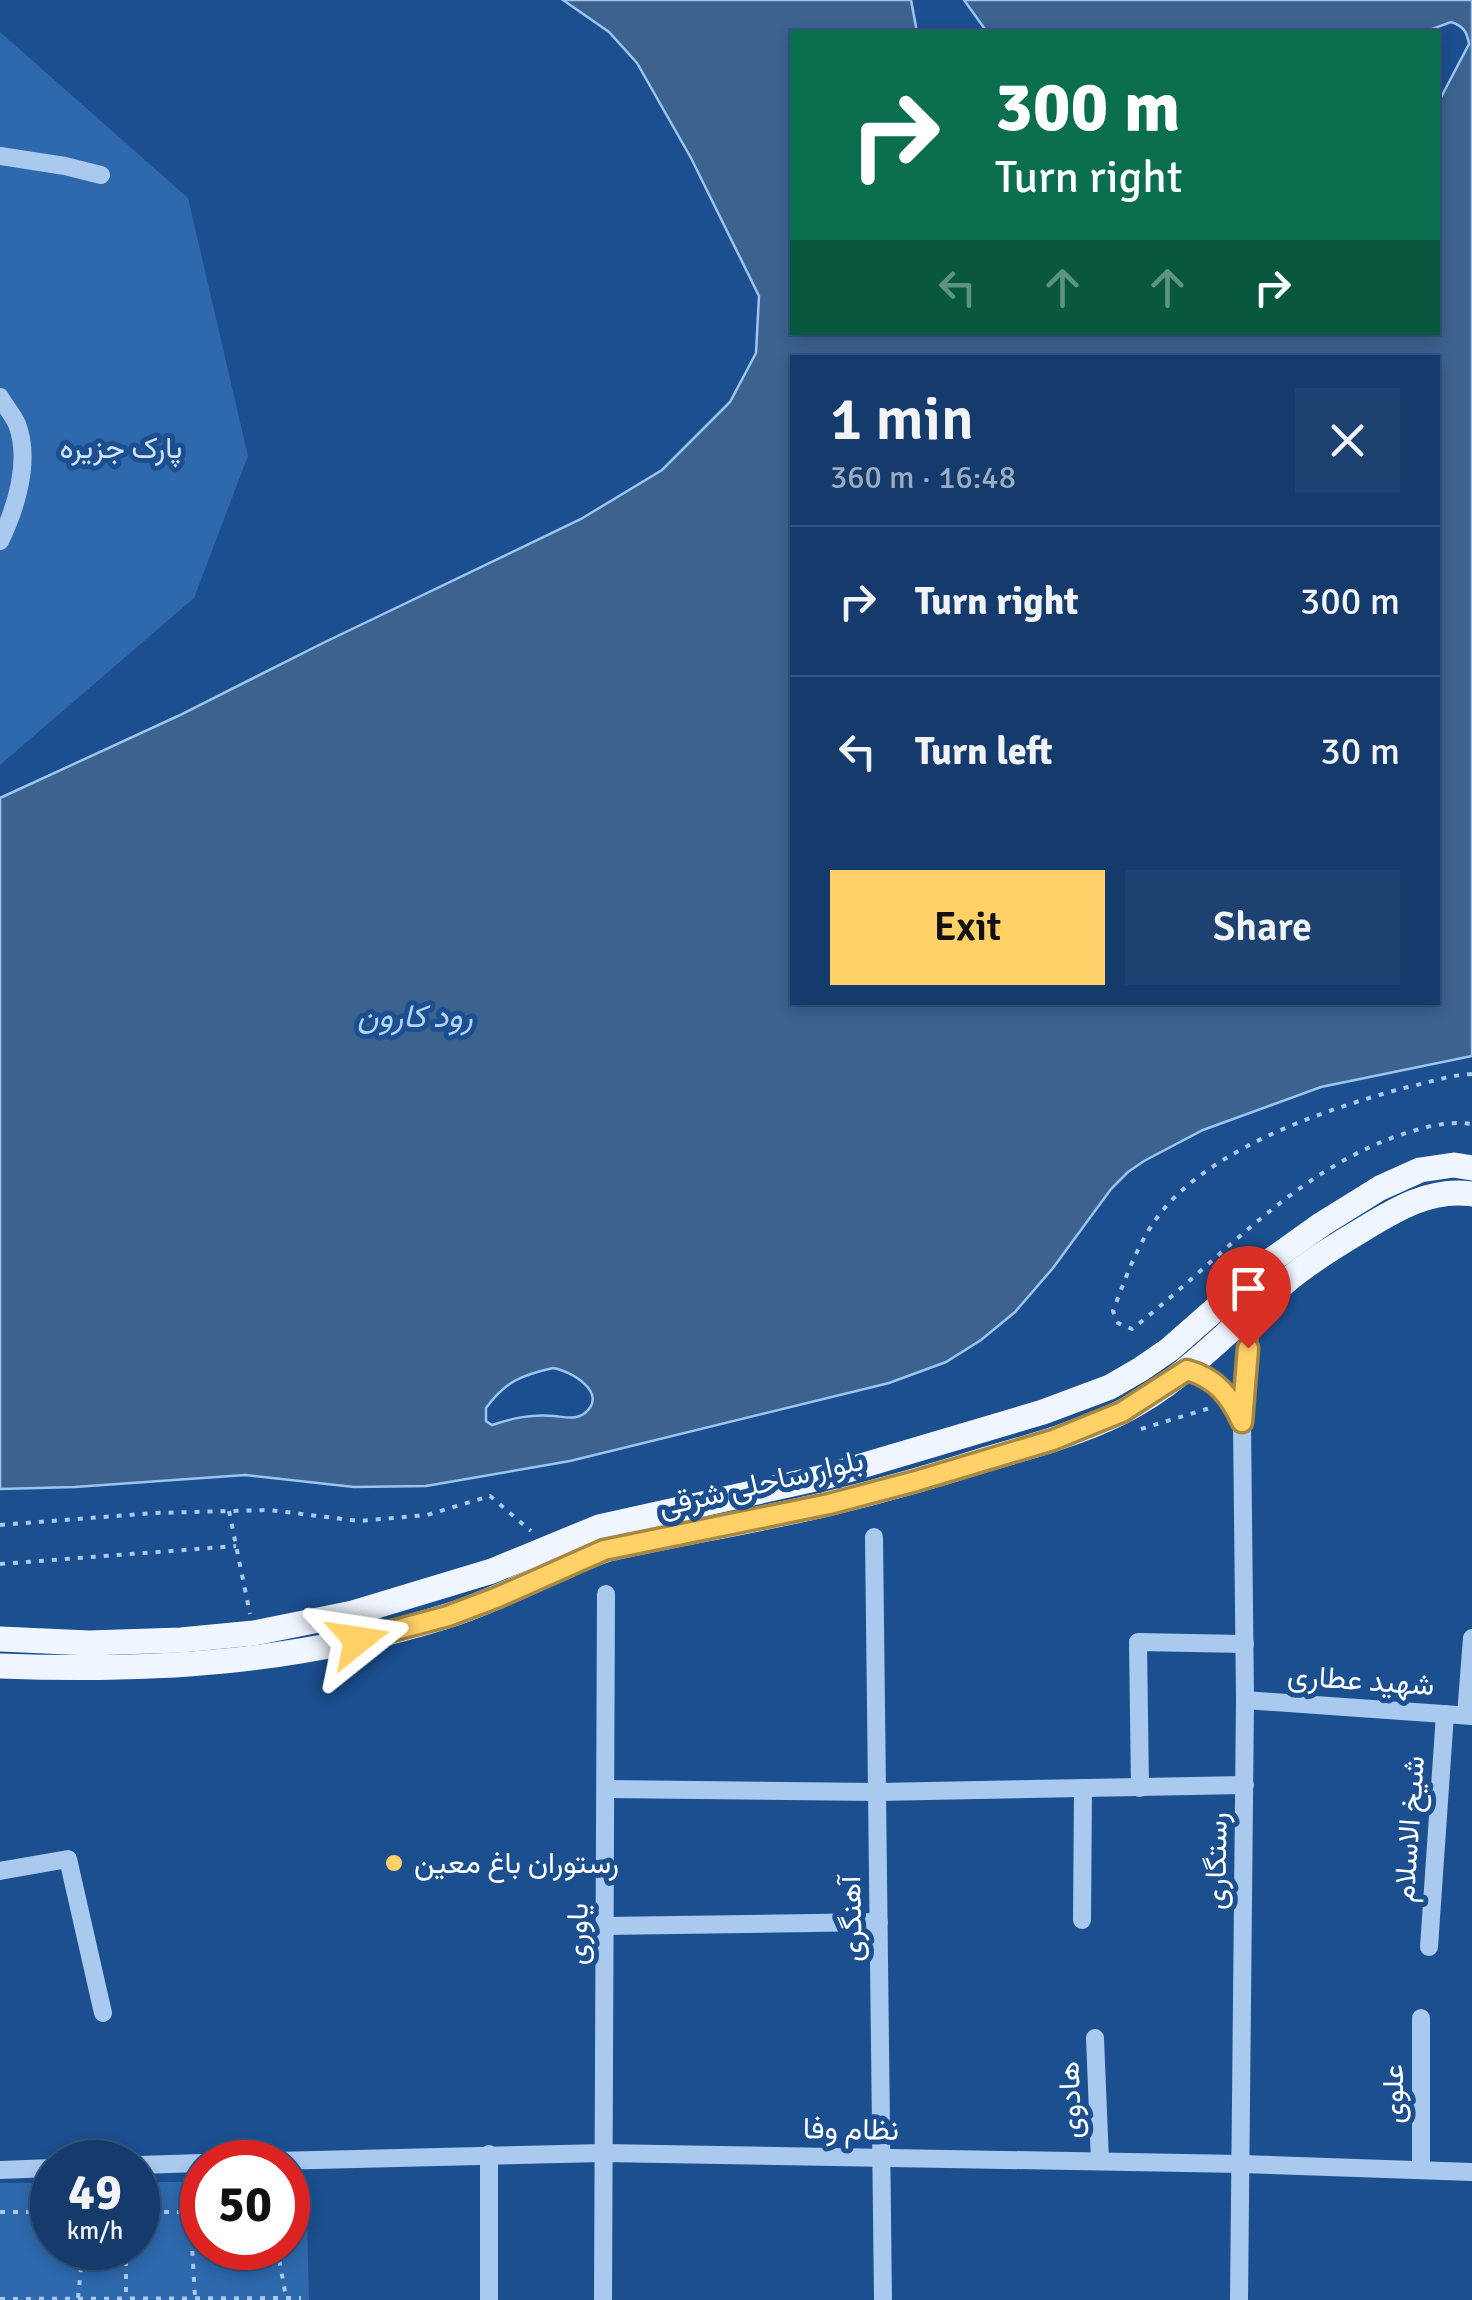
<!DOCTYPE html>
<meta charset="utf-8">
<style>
:root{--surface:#143b6b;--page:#1d4271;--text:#f1f3f6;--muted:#9dadc1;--line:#33557e;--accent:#ffd166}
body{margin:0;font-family:Signika,Vazirmatn,sans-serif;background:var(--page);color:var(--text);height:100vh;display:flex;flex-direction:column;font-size:38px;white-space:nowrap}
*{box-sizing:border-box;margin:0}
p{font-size:32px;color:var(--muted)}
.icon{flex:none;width:55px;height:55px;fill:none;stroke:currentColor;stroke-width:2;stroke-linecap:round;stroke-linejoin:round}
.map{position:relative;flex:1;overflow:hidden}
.sheet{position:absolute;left:790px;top:355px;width:650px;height:650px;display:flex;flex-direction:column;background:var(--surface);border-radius:0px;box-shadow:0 5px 15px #0003,0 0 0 2px var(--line)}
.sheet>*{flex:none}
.guide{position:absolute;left:790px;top:30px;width:650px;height:305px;border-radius:0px;box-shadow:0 5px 15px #0003,0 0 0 2px var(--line);background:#0b6e4f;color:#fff;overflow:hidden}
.speed{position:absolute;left:30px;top:2140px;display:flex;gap:20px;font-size:50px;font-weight:700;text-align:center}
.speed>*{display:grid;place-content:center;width:130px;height:130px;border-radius:50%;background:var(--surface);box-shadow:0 5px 15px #0003,0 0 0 2px var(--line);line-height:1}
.speed small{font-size:25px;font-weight:400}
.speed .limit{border:15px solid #d22;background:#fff;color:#111}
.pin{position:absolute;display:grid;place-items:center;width:85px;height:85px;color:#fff;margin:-102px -42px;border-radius:50% 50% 50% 0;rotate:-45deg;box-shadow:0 0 10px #0007}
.pin .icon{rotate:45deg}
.me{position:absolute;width:110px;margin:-55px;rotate:75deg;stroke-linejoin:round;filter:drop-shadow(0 0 8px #0008)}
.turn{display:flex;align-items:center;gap:35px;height:210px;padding:0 40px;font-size:45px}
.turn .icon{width:130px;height:130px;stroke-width:2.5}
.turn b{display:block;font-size:70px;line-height:85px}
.lanes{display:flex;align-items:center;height:95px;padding:0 40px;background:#0003;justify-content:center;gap:50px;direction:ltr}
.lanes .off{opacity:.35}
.round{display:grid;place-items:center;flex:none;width:105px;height:105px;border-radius:0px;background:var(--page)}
.summary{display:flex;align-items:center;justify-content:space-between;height:170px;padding:0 40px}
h1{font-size:60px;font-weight:600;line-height:75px}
.cta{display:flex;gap:20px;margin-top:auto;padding:20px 40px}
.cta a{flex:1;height:115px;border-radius:0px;background:var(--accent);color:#111;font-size:40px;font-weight:600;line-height:115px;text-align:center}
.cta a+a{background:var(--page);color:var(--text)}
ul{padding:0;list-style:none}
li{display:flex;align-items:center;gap:30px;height:150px;padding:0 40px;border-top:2px solid var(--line)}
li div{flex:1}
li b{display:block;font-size:38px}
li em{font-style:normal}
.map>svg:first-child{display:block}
</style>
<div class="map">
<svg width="1472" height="2300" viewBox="0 0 1472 2300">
<rect width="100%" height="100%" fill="#1b4f8f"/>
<!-- green -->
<g fill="#2e69ad">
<path d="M0,32L188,198L248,456L194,598L0,765Z"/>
<path d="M288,2181H306L309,2300H0V2183H52V2248H138V2182H202V2248H288Z"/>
</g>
<!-- water -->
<path fill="#3c6290" stroke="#9cc4f0" stroke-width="2.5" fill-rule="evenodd" d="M563,0H911L917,32H792V332H1438V103L1469,44C1467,31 1463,26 1451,22L1424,32H987L964,0H1472V1056L1321,1087L1203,1130L1144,1161L1128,1172L1111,1189L1053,1268L1015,1312L981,1340L946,1362L889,1383L570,1461L426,1486L354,1487L245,1475L75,1487L0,1489V798L178,716L323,643L581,519L662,470L730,402L756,353L759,296L691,158L637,63L609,32ZM792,358H1438V1002H792ZM553,1368C571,1371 609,1393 585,1413C576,1420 565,1417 554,1416C531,1414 513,1418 492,1425L486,1421V1408C506,1381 522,1375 553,1368Z"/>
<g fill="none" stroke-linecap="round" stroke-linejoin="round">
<!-- path -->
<g stroke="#a9c9ee" stroke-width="4" stroke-dasharray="5 8" stroke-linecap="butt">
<path d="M1472,1074C1449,1075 1427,1083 1404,1088C1327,1109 1226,1143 1170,1202C1141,1233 1128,1272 1113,1311L1118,1323L1132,1329C1218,1262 1291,1174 1397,1136C1421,1128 1447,1120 1472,1124"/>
<path d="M1141,1429L1213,1407"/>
<path d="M229,1511L250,1614"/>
<path d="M0,1525L155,1513L269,1510L359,1521L427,1515L490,1496L531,1531"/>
<path d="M0,1564L236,1546"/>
<path d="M0,2212H52"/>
<path d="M138,2212H202"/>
<path d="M190,2212L195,2297"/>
<path d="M126,2248V2298"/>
<path d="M277,2248L286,2297"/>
<path d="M78,2298L83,2248"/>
<path d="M0,2299L301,2298"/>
</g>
<!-- minor -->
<g stroke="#a9c9ee" stroke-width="18">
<path d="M0,156L65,166L101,175"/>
<path d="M0,397C5,406 13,415 17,424C31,461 16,508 0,541"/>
<path d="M1187,1370C1216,1378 1230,1395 1242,1422"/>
<path d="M874,1537L883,2300"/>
<path d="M1245,1700L1472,1716"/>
<path d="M1466,1715L1472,1638"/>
<path d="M1140,1788L1138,1642L1245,1644"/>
<path d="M606,1789L877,1792L1245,1785"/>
<path d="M0,1871L68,1859L103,2013"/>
<path d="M1082,1920L1083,1789"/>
<path d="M604,1926L879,1922"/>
<path d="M1429,1947L1445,1714"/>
<path d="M1095,2038L1100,2161"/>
<path d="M489,2154V2300"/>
<path d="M229,2162L603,2153L1241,2164L1472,2172"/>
<path d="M138,2165L202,2163"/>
<path d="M0,2170L52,2168"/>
<path d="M1421,2170V2018"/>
<path d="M603,2300L606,1594"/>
<path d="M1239,2300L1245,1700L1242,1423L1252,1311"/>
</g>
<!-- major -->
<g stroke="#f0f6ff" stroke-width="25">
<path d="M0,1639L89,1643L181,1640L254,1633L353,1613L492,1571L599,1527L824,1477L1043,1412L1110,1387L1141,1369L1170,1349L1270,1261L1322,1224L1380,1188L1420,1170L1454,1165L1472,1168"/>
<path d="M0,1666C157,1672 297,1663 447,1616C485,1604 521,1586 558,1570C574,1563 591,1554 609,1549C681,1533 755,1521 827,1504C881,1491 934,1476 987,1459C1033,1446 1080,1433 1122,1412C1184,1381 1230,1327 1283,1284C1307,1263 1335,1246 1362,1230C1396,1209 1431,1188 1472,1194"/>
</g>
</g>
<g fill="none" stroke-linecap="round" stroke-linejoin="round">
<defs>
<path id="route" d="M358,1640L448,1616L498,1597L604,1550L829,1504L916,1481L1053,1440L1122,1412L1187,1370C1216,1378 1230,1396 1242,1422L1248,1348"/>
</defs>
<!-- route casing -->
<use href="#route" stroke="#a68842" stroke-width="25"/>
<!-- route -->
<use href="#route" stroke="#ffd166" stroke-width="18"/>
</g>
<!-- markers -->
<circle fill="#ffd166" stroke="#1b4f8f" stroke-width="4" cx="394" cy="1863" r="10"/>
<g text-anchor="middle" stroke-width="10" stroke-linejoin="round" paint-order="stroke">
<!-- park labels -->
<g font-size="30" fill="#cfe3fa" stroke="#1b4f8f">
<text x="121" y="458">پارک جزیره</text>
</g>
<!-- street labels -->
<g font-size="30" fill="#fff" stroke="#1b4f8f">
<text transform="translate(761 1483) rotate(-13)" y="10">بلوار ساحلی شرقی</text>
<text transform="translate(1361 1680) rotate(4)" y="10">شهید عطاری</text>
<text transform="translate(1409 1829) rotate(-86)" y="10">شیخ الاسلام</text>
<text transform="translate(1216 1861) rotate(-89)" y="10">رستگاری</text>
<text transform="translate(851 1919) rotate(-91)" y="10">آهنگری</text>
<text transform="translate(577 1934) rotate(-89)" y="10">یاوری</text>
<text transform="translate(1393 2094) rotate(-90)" y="10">علوی</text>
<text transform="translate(1070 2100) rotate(-92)" y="10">هادوی</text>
<text transform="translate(851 2129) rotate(1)" y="10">نظام وفا</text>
</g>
<!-- poi labels -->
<g font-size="30" fill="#fff" stroke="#1b4f8f" text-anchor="start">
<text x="414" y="1873">رستوران باغ معین</text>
</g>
<!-- water labels -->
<g font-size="32" font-style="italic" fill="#b5d3f5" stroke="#1b4f8f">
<text x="415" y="1027">رود کارون</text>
</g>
</g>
</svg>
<div class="speed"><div>49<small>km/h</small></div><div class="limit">50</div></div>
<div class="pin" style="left:1248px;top:1348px;background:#d93025"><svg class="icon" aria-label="arrive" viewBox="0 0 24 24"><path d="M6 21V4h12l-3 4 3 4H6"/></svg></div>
<svg class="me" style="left:358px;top:1640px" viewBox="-20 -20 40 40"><path d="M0-17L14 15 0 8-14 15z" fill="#ffd166" stroke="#fff" stroke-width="4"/></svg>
<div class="guide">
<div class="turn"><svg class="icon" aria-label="right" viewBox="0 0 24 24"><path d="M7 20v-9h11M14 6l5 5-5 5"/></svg><div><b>300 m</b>Turn right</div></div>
<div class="lanes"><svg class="icon off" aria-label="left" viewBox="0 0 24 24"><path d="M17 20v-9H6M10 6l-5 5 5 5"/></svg><svg class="icon off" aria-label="ahead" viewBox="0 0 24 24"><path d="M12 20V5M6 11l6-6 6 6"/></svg><svg class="icon off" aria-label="ahead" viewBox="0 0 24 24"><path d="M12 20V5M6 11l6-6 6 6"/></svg><svg class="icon" aria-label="right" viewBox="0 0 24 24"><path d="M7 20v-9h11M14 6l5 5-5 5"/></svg></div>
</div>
<section class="sheet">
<div class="summary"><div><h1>1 min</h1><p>360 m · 16:48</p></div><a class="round"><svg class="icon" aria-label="close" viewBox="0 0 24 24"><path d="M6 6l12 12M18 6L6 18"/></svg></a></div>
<ul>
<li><svg class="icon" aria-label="right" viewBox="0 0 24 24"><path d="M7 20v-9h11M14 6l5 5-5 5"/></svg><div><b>Turn right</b></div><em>300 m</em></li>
<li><svg class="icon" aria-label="left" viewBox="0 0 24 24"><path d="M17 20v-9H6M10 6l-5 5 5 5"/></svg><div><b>Turn left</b></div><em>30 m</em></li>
</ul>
<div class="cta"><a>Exit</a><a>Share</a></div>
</section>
</div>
